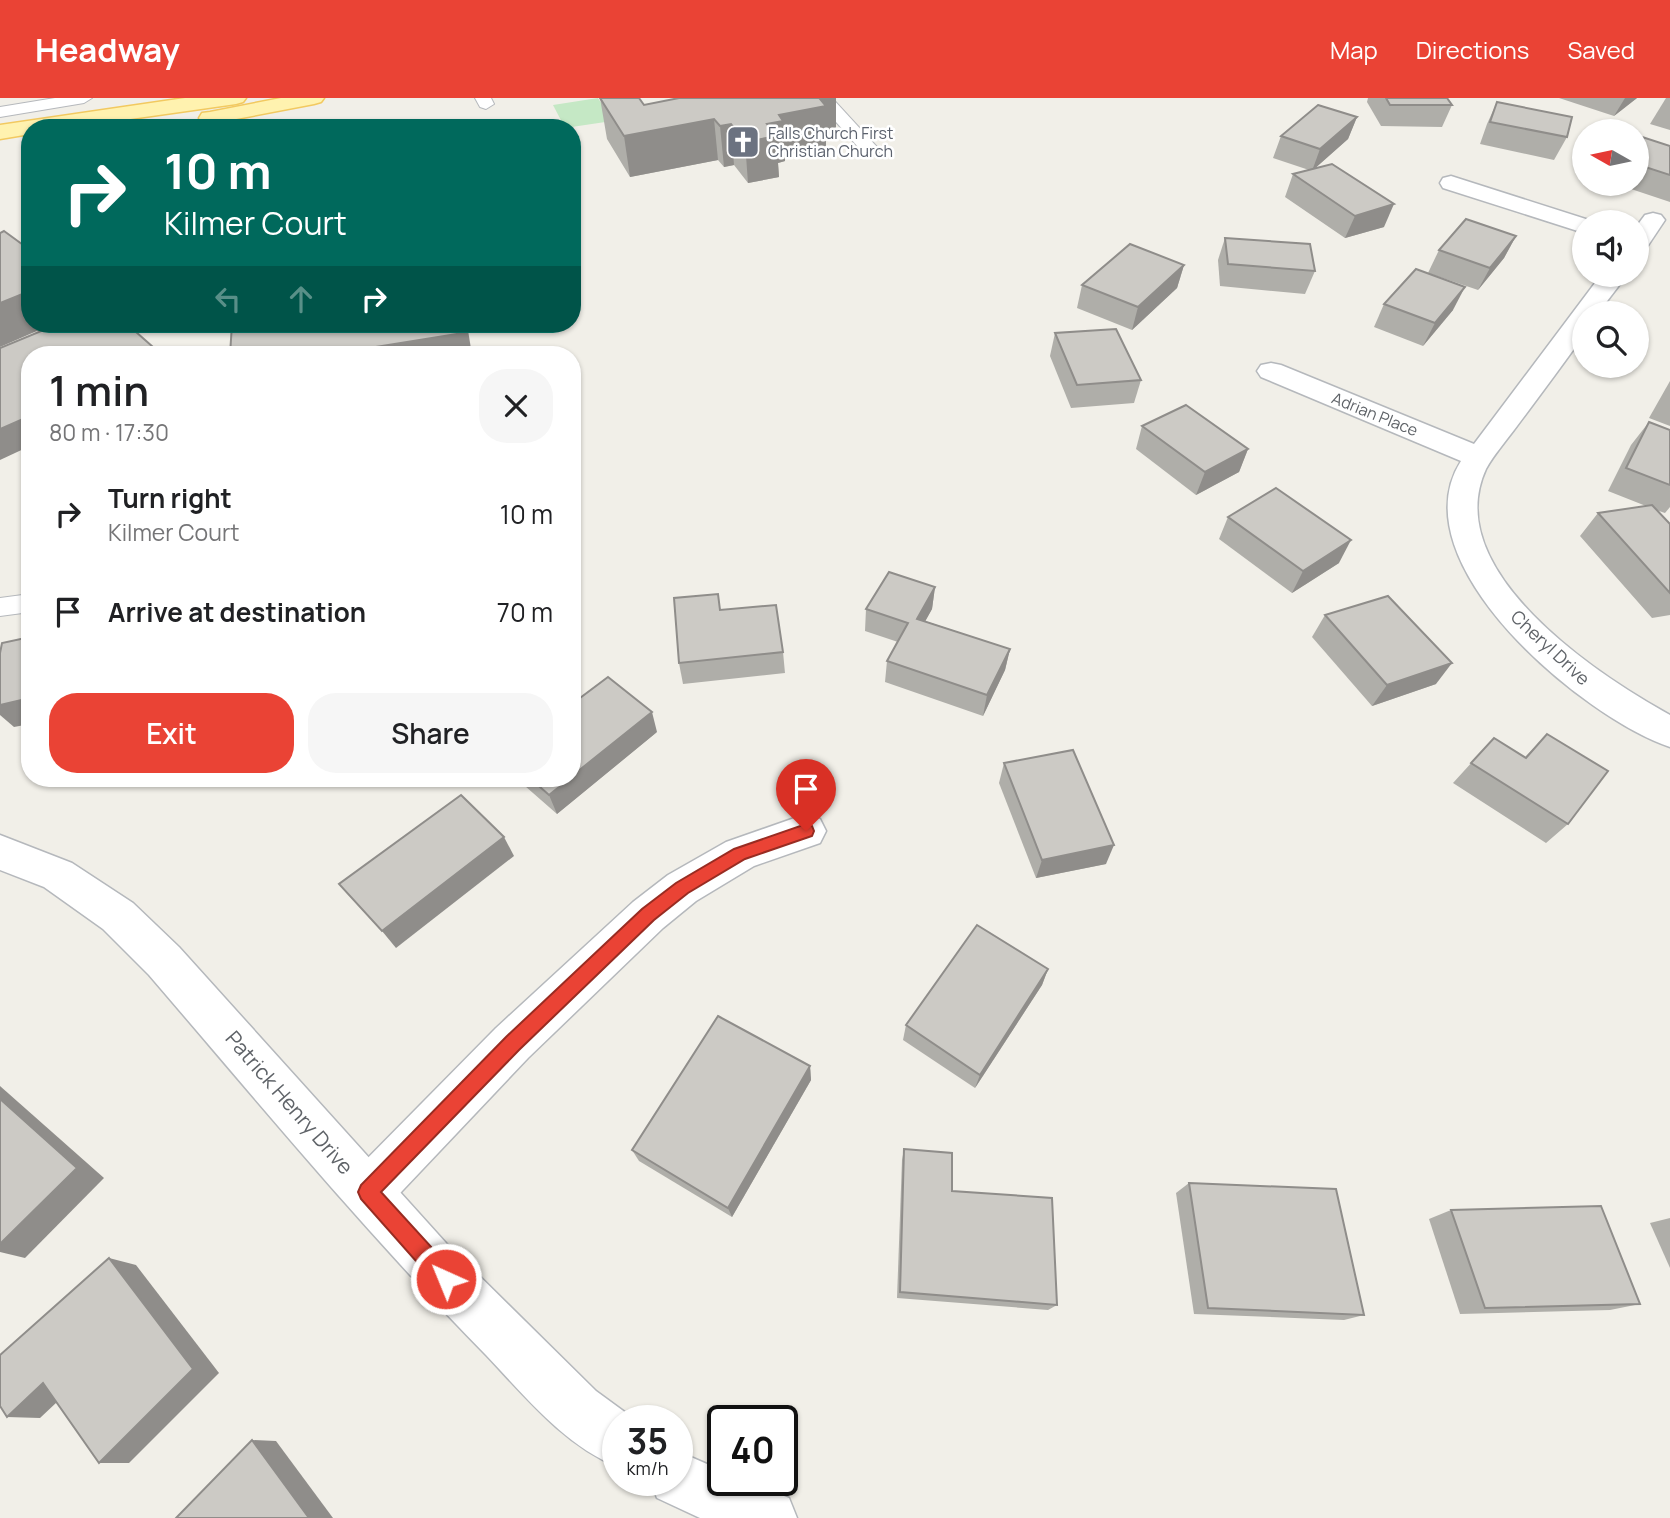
<!DOCTYPE html>
<meta charset="utf-8">
<style>
:root{--surface:#fff;--page:#f6f6f6;--text:#202124;--muted:#757577;--accent:#ea4335}
body{margin:0;font-family:Manrope,sans-serif;background:var(--page);color:var(--text);height:100vh;display:flex;flex-direction:column;font-size:26px;white-space:nowrap}
*{box-sizing:border-box;margin:0}
p{font-size:23px;color:var(--muted)}
.icon{flex:none;width:38px;height:38px;fill:none;stroke:currentColor;stroke-width:2;stroke-linecap:round;stroke-linejoin:round}
.map{position:relative;flex:1;overflow:hidden}
.drawer{position:absolute;left:21px;top:248px;width:560px;height:441px;display:flex;flex-direction:column;background:var(--surface);border-radius:28px;box-shadow:0 2px 5px #0004}
.drawer>*{flex:none}
.guide{position:absolute;left:21px;top:21px;width:560px;height:214px;border-radius:28px;box-shadow:0 2px 5px #0004;background:#00695c;color:#fff;overflow:hidden}
.needle{width:46px;rotate:279deg}
.buttons{position:absolute;left:1572px;top:21px;display:grid;gap:14px}
.buttons a{display:grid;place-items:center;width:77px;height:77px;border-radius:50%;background:var(--surface);box-shadow:0 2px 5px #0004;font-size:35px}
.speed{position:absolute;left:602px;top:1307px;display:flex;gap:14px;font-size:35px;font-weight:700;text-align:center}
.speed>*{display:grid;place-content:center;width:91px;height:91px;border-radius:50%;background:var(--surface);box-shadow:0 2px 5px #0004;line-height:1}
.speed small{font-size:18px;font-weight:400}
.speed .limit{border:4px solid #111;border-radius:10px;background:#fff;color:#111}
.pin{position:absolute;display:grid;place-items:center;width:60px;height:60px;color:#fff;margin:-72px -30px;border-radius:50% 50% 50% 0;rotate:-45deg;box-shadow:0 0 7px #0007}
.pin .icon{rotate:45deg}
.me{position:absolute;width:77px;margin:-38px;rotate:316deg;stroke-linejoin:round;filter:drop-shadow(0 0 5px #0008)}
.turn{display:flex;align-items:center;gap:24px;height:147px;padding:0 28px;font-size:32px}
.turn .icon{width:91px;height:91px;stroke-width:2.5}
.turn b{display:block;font-size:49px;line-height:60px}
.lanes{display:flex;align-items:center;height:66px;padding:0 28px;background:#0003;justify-content:center;gap:35px;direction:ltr}
.lanes .off{opacity:.35}
.round{display:grid;place-items:center;flex:none;width:74px;height:74px;border-radius:28px;background:var(--page)}
.summary{display:flex;align-items:center;justify-content:space-between;height:119px;padding:0 28px}
h1{font-size:42px;font-weight:600;line-height:52px}
.primary-button{display:flex;gap:14px;margin-top:auto;padding:14px 28px}
.primary-button a{flex:1;height:80px;border-radius:28px;background:var(--accent);color:#fff;font-size:28px;font-weight:600;line-height:80px;text-align:center}
.primary-button a+a{background:var(--page);color:var(--text)}
ul{padding:0;list-style:none}
li{display:flex;align-items:center;gap:21px;height:98px;padding:0 28px}
li div{flex:1}
li b{display:block;font-size:26px}
li em{font-style:normal}
header{display:flex;align-items:center;gap:42px;box-sizing:border-box;height:98px;padding:0 35px;background:var(--accent);color:#fff}
header strong{font-size:33px}
nav{display:flex;gap:38px;margin-inline-start:auto;font-size:24px}
.map>svg:first-child{display:block}
</style>
<header>
<strong>Headway</strong>
<nav><a>Map</a><a>Directions</a><a>Saved</a></nav>
</header>
<div class="map">
<svg width="1670" height="1420" viewBox="0 0 1670 1420">
<rect width="100%" height="100%" fill="#f1efe8"/>
<!-- green -->
<path fill="#c5e8c5" d="M598,0L612,23L565,30L553,7Z"/>
<g fill="none" stroke-linecap="round" stroke-linejoin="round">
<defs>
<g id="service">
<path d="M55,0H92L84,5L0,19V9Z"/>
<path d="M475,0H491L494,6L486,11L480,9Z"/>
<path d="M815,0H832L877,49L880,53L877,57H865Z"/>
<path d="M30,496V514L0,518V500Z"/>
</g>
<g id="minor">
<path d="M1451,78L1592,123L1593,124H1584V135L1443,90L1440,85L1443,80Z"/>
<path d="M1653,115L1661,117L1665,122L1645,152L1636,154V129L1645,117Z"/>
<path d="M1601,177H1627L1598,215H1584V237C1561,269 1538,300 1514,332C1505,344 1493,358 1486,371C1439,473 1598,577 1670,617V649C1585,621 1396,465 1461,363L1261,279L1257,273L1261,267L1271,265L1281,267L1474,346Z"/>
<path d="M806,716L820,721L826,733L820,745L754,768L696,803L663,830L528,960L385,1111L368,1118L351,1111L344,1094L351,1077L496,930L633,804L668,777L726,744Z"/>
</g>
<g id="tertiary">
<path d="M0,737L72,765L133,805L179,849L446,1145L596,1293L637,1323H618V1369C564,1347 525,1298 486,1257C367,1136 259,1005 149,877L103,831L44,789L0,772Z"/>
<path d="M677,1353L723,1373V1382H744L789,1400L797,1420H700L657,1400L650,1382H677Z"/>
</g>
<g id="primary">
<path d="M185,0H246L243,4L236,6L67,30H30V36L0,41V27Z"/>
<path d="M281,0H324L321,4L314,6L210,26L202,25L199,20L202,15L210,14Z"/>
</g>
</defs>
<!-- service casing -->
<use href="#service" stroke="#b5b8bc" stroke-width="2"/>
<!-- minor casing -->
<use href="#minor" stroke="#b5b8bc" stroke-width="3"/>
<!-- tertiary casing -->
<use href="#tertiary" stroke="#b5b8bc" stroke-width="3"/>
<!-- primary casing -->
<use href="#primary" stroke="#f2c960" stroke-width="3"/>
<!-- service -->
<use href="#service" fill="#fff" fill-rule="evenodd"/>
<!-- minor -->
<use href="#minor" fill="#fff" fill-rule="evenodd"/>
<!-- tertiary -->
<use href="#tertiary" fill="#fff" fill-rule="evenodd"/>
<!-- primary -->
<use href="#primary" fill="#fff2af" fill-rule="evenodd"/>
</g>
<!-- wall -->
<g fill="#afaea9">
<path d="M600,0L644,7L679,0H836V38L826,40V49L785,57V63L778,65L779,79L748,85L734,67L724,69L718,62L630,79L607,41Z"/>
<path d="M1368,0H1447L1452,7L1442,29L1381,28L1367,4Z"/>
<path d="M1559,0H1637L1614,18Z"/>
<path d="M1666,0H1670V32L1650,26Z"/>
<path d="M1497,4L1567,39L1554,62L1480,46L1487,26Z"/>
<path d="M1357,19L1348,41L1315,70L1384,129L1345,140L1285,99L1293,76L1309,72L1273,60L1281,38Z"/>
<path d="M1636,37L1670,48V104L1616,86H1636Z"/>
<path d="M1516,138L1504,160L1478,192L1428,175L1439,152Z"/>
<path d="M1225,140L1315,173L1305,196L1220,188L1218,162Z"/>
<path d="M1184,167L1177,190L1132,232L1077,210L1082,187Z"/>
<path d="M1384,206L1453,212L1423,248L1374,229Z"/>
<path d="M1055,235L1141,282L1134,305L1071,310L1050,258Z"/>
<path d="M1670,283V328L1649,320Z"/>
<path d="M1649,324L1670,332V409L1665,415L1656,412L1670,426V517L1652,520L1580,438L1598,415L1646,408L1608,393L1631,347Z"/>
<path d="M1142,328L1248,351L1239,374L1196,397L1136,351Z"/>
<path d="M1228,419L1339,465L1292,495L1219,441Z"/>
<path d="M935,489L932,511L925,523L1010,551L1005,572L983,618L885,584L887,563L898,544L865,533L866,511Z"/>
<path d="M1325,517L1436,586L1372,608L1312,539Z"/>
<path d="M783,554L785,575L683,586L679,565Z"/>
<path d="M657,634L557,716L517,681H572Z"/>
<path d="M1547,636L1568,726L1546,745L1453,685L1494,640L1525,659Z"/>
<path d="M1004,665L1106,766L1036,780L999,685Z"/>
<path d="M1048,871L1042,887L975,990L903,942L906,927Z"/>
<path d="M810,968L811,982L732,1119L639,1063L632,1052Z"/>
<path d="M904,1051L952,1093L1057,1207L1048,1212L897,1200L902,1062Z"/>
<path d="M1189,1085L1364,1217L1344,1222L1194,1216L1176,1095Z"/>
<path d="M1451,1112L1640,1206L1610,1212L1460,1216L1429,1121Z"/>
<path d="M1670,1120V1170L1650,1125Z"/>
</g>
<!-- shaded-wall -->
<g fill="#8f8d8a">
<path d="M825,0H836V38L826,40V49L785,57V63L778,65L779,79L748,85L745,44L779,17L820,1Z"/>
<path d="M1625,0H1637L1614,18Z"/>
<path d="M1357,19L1348,41L1312,73L1320,51Z"/>
<path d="M714,21L718,62L630,79L624,38Z"/>
<path d="M731,26L734,67L724,69L720,28Z"/>
<path d="M1394,106L1384,129L1345,140L1355,118Z"/>
<path d="M1516,138L1504,160L1478,192L1490,170Z"/>
<path d="M1184,167L1177,190L1132,232L1138,209Z"/>
<path d="M1465,189L1453,212L1423,248L1435,225Z"/>
<path d="M30,193V226H53L0,249V205Z"/>
<path d="M461,226H467L472,257H326Z"/>
<path d="M572,305L575,314L574,415L572,408Z"/>
<path d="M30,318V348L0,362V331Z"/>
<path d="M1248,351L1239,374L1196,397L1205,374Z"/>
<path d="M1351,442L1339,465L1292,495L1303,473Z"/>
<path d="M935,489L932,511L915,542L917,521Z"/>
<path d="M1010,551L1005,572L983,618L987,597Z"/>
<path d="M1452,565L1436,586L1372,608L1387,587Z"/>
<path d="M30,600V626L14,629L0,617V607Z"/>
<path d="M652,614L657,634L557,716L549,697L569,681H572V678Z"/>
<path d="M504,739L514,758L396,850L382,833Z"/>
<path d="M1114,747L1106,766L1036,780L1042,762Z"/>
<path d="M1048,871L1042,887L975,990L980,977Z"/>
<path d="M810,968L811,982L732,1119L728,1110Z"/>
<path d="M0,988L104,1080L25,1160L0,1154Z"/>
<path d="M109,1160L136,1167L219,1275L129,1365H99Z"/>
<path d="M43,1285L74,1288L40,1320L7,1319Z"/>
<path d="M252,1342L276,1343L333,1420H309Z"/>
</g>
<!-- building -->
<g fill="#cccac5" stroke="#8f8d8a" stroke-width="2">
<path d="M600,0H639L644,7L679,0H825L820,1L826,8L779,17L783,23L767,26L777,38L745,44L731,26L720,28L714,21L624,38Z"/>
<path d="M1386,0H1447L1452,7H1390Z"/>
<path d="M1497,4L1572,19L1567,39L1490,24Z"/>
<path d="M1318,7L1357,19L1320,51L1281,38Z"/>
<path d="M327,23V30H267Z"/>
<path d="M1636,37L1670,48V77L1636,66Z"/>
<path d="M1332,66L1394,106L1355,118L1293,76Z"/>
<path d="M1466,121L1516,138L1490,170L1439,152Z"/>
<path d="M4,133L30,152V193L0,205V135Z"/>
<path d="M1225,140L1310,146L1315,173L1228,166Z"/>
<path d="M1130,146L1184,167L1138,209L1082,187Z"/>
<path d="M1416,171L1465,189L1435,225L1384,206Z"/>
<path d="M58,226H127L162,257H30V318L0,331V250Z"/>
<path d="M232,226H461L463,235L326,257H230Z"/>
<path d="M1116,231L1141,282L1077,287L1055,235Z"/>
<path d="M1186,307L1248,351L1205,374L1142,328Z"/>
<path d="M1649,324L1670,332V387L1626,370Z"/>
<path d="M1276,390L1351,442L1303,473L1228,419Z"/>
<path d="M1652,407L1670,426V495L1598,415Z"/>
<path d="M889,474L935,489L917,521L1010,551L987,597L887,563L908,525L866,511Z"/>
<path d="M718,496L720,512L776,507L783,554L679,565L674,500Z"/>
<path d="M1388,498L1452,565L1387,587L1325,517Z"/>
<path d="M30,539V600L0,607V555L2,545Z"/>
<path d="M608,579L652,614L572,678V606Z"/>
<path d="M1547,636L1608,673L1568,726L1471,665L1494,640L1526,660Z"/>
<path d="M1073,652L1114,747L1042,762L1004,665Z"/>
<path d="M531,681H569L549,697Z"/>
<path d="M461,697L504,739L382,833L339,786Z"/>
<path d="M977,827L1048,871L980,977L906,927Z"/>
<path d="M718,918L810,968L728,1110L632,1052Z"/>
<path d="M0,1001L77,1070L0,1146Z"/>
<path d="M904,1051L952,1055V1093L1052,1100L1057,1207L900,1194Z"/>
<path d="M1189,1085L1336,1091L1364,1217L1208,1210Z"/>
<path d="M1601,1108L1640,1206L1485,1210L1451,1112Z"/>
<path d="M109,1160L193,1271L99,1365L43,1285L7,1319L0,1308V1257Z"/>
<path d="M252,1342L309,1420H176Z"/>
</g>
<!-- route -->
<path fill="#ea4335" stroke="#982c22" stroke-width="2" d="M806,726L812,728L814,733L812,738L745,761L688,795L654,822L519,952L381,1094L454,1174L457,1181L454,1189L446,1192L439,1189L361,1101L358,1094L361,1087L506,939L642,811L676,785L734,751Z"/>
<!-- icons -->
<defs>
<symbol id="church-square" viewBox="-11 -11 22 22"><rect x="-9" y="-9" width="18" height="18" rx="4" fill="#6b7280" stroke="#fff"/><path d="M-1.2-6h2.4v3.5h3.3v2.4h-3.3V6h-2.4V-.1h-3.3v-2.4h3.3Z" fill="#fff"/></symbol>
</defs>
<g fill-rule="evenodd">
<use href="#church-square" x="724" y="25" width="38" height="38"/>
</g>
<g text-anchor="middle" stroke-width="5" stroke-linejoin="round" paint-order="stroke">
<!-- far-worship labels -->
<g font-size="16" fill="#5b616d" stroke="#fff" text-anchor="start">
<text x="768" y="41">Falls Church First<tspan x="768" dy="18">Christian Church</tspan></text>
</g>
<!-- far-street labels -->
<g font-size="16" fill="#5f6368" stroke="#fff">
<text transform="translate(1375 316) rotate(22)" y="6">Adrian Place</text>
</g>
<!-- street labels -->
<g font-size="18" fill="#5f6368" stroke="#fff">
<text transform="translate(1550 550) rotate(43)" y="6">Cheryl Drive</text>
</g>
<!-- near-street labels -->
<g font-size="21" fill="#5f6368" stroke="#fff">
<text transform="translate(289 1005) rotate(49)" y="7">Patrick Henry Drive</text>
</g>
</g>
</svg>
<div class="buttons">
<a><svg class="needle" viewBox="-14 -14 28 28"><path d="M0-13l5 13h-10z" fill="#e53935"/><path d="M0 13l5-13h-10z" fill="#757577"/></svg></a>
<a><svg class="icon" aria-label="sound" viewBox="0 0 24 24"><path d="M4 9h4l5-4v14l-5-4H4zM17 9q2 3 0 6"/></svg></a>
<a><svg class="icon" aria-label="search" viewBox="0 0 24 24"><circle cx="10" cy="10" r="6"/><path d="M15 15l6 6"/></svg></a>
</div>
<div class="speed"><div>35<small>km/h</small></div><div class="limit">40</div></div>
<div class="pin" style="left:806px;top:733px;background:#d93025"><svg class="icon" aria-label="arrive" viewBox="0 0 24 24"><path d="M6 21V4h12l-3 4 3 4H6"/></svg></div>
<svg class="me" style="left:446px;top:1181px" viewBox="-20 -20 40 40"><circle r="17" fill="#ea4335" stroke="#fff" stroke-width="3"/><path d="M0-11L8 9 0 5-8 9z" fill="#fff"/></svg>
<div class="guide">
<div class="turn"><svg class="icon" aria-label="right" viewBox="0 0 24 24"><path d="M7 20v-9h11M14 6l5 5-5 5"/></svg><div><b>10 m</b>Kilmer Court</div></div>
<div class="lanes"><svg class="icon off" aria-label="left" viewBox="0 0 24 24"><path d="M17 20v-9H6M10 6l-5 5 5 5"/></svg><svg class="icon off" aria-label="ahead" viewBox="0 0 24 24"><path d="M12 20V5M6 11l6-6 6 6"/></svg><svg class="icon" aria-label="right" viewBox="0 0 24 24"><path d="M7 20v-9h11M14 6l5 5-5 5"/></svg></div>
</div>
<section class="drawer">
<div class="summary"><div><h1>1 min</h1><p>80 m · 17:30</p></div><a class="round"><svg class="icon" aria-label="close" viewBox="0 0 24 24"><path d="M6 6l12 12M18 6L6 18"/></svg></a></div>
<ul>
<li><svg class="icon" aria-label="right" viewBox="0 0 24 24"><path d="M7 20v-9h11M14 6l5 5-5 5"/></svg><div><b>Turn right</b><p>Kilmer Court</p></div><em>10 m</em></li>
<li><svg class="icon" aria-label="arrive" viewBox="0 0 24 24"><path d="M6 21V4h12l-3 4 3 4H6"/></svg><div><b>Arrive at destination</b></div><em>70 m</em></li>
</ul>
<div class="primary-button"><a>Exit</a><a>Share</a></div>
</section>
</div>
